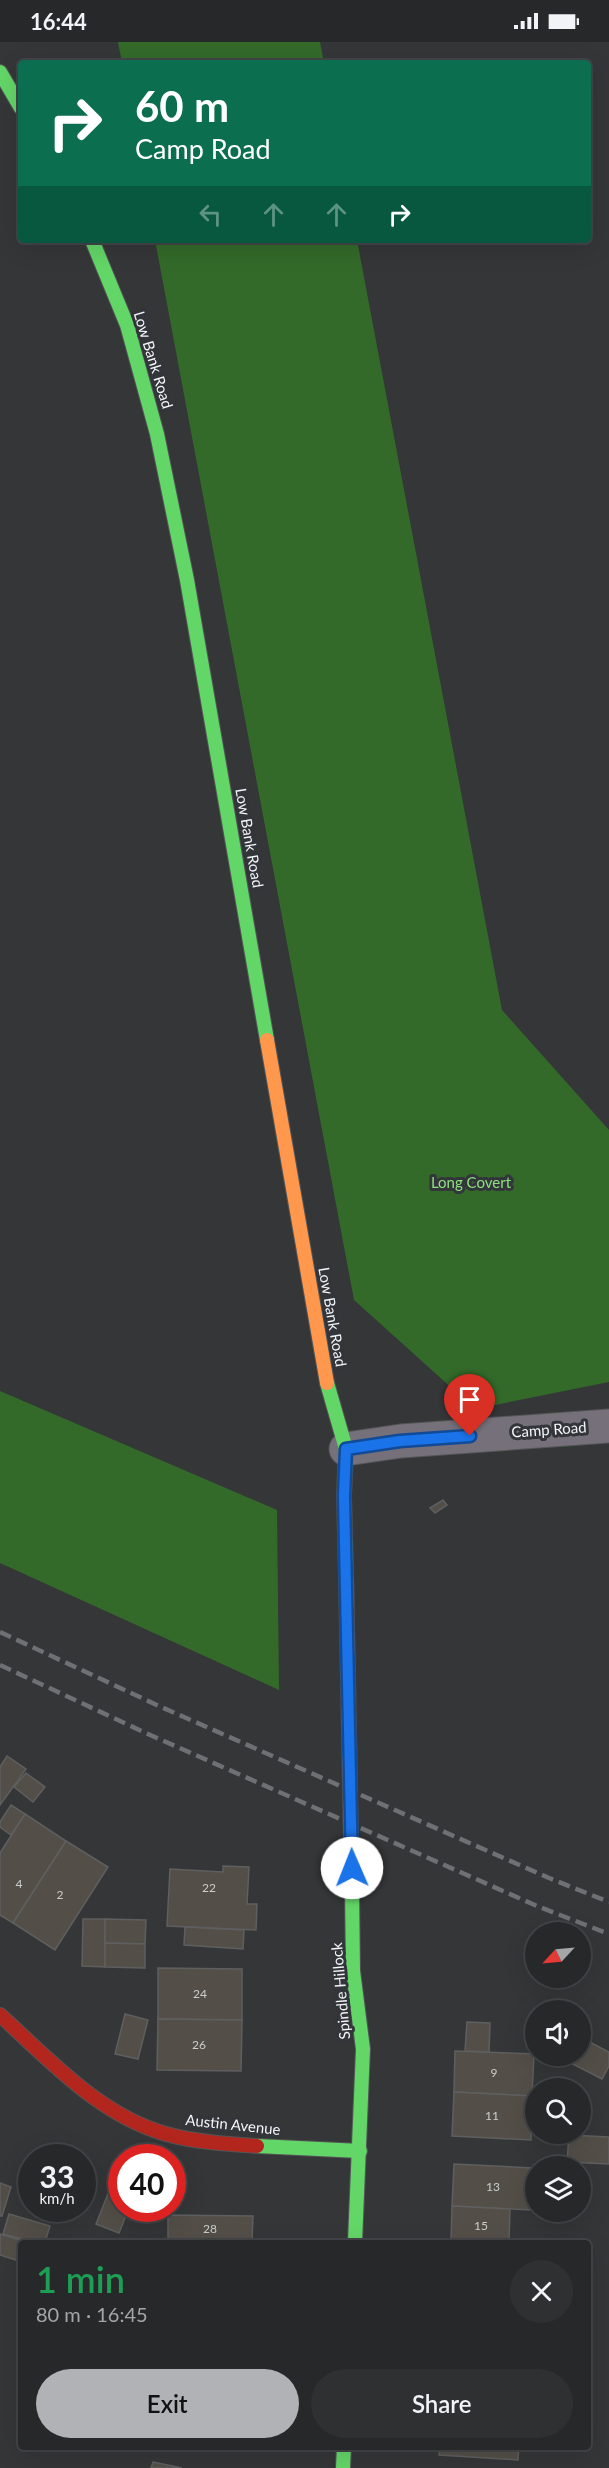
<!DOCTYPE html>
<meta charset="utf-8">
<style>
:root{--surface:#27282a;--page:#2f3032;--text:#f1f3f6;--muted:#a4a6a8;--line:#434447;--accent:#b0b2b5}
body{margin:0;font-family:Lato,sans-serif;background:var(--page);color:var(--text);height:100vh;display:flex;flex-direction:column;font-size:22px;white-space:nowrap}
*{box-sizing:border-box;margin:0}
p{font-size:20px;color:var(--muted)}
.icon{flex:none;width:33px;height:33px;fill:none;stroke:currentColor;stroke-width:2;stroke-linecap:round;stroke-linejoin:round}
.map{position:relative;flex:1;overflow:hidden}
.drawer{position:absolute;left:18px;top:2198px;width:573px;height:210px;display:flex;flex-direction:column;background:var(--surface);border-radius:6px;box-shadow:0 6px 24px #0002,0 0 0 2px var(--line)}
.drawer>*{flex:none}
.banner{position:absolute;left:18px;top:18px;width:573px;height:183px;border-radius:6px;box-shadow:0 6px 24px #0002,0 0 0 2px var(--line);background:#0b6e4f;color:#fff;overflow:hidden}
.needle{width:39px;rotate:244deg}
.controls{position:absolute;left:525px;top:1880px;display:grid;gap:12px}
.controls a{display:grid;place-items:center;width:66px;height:66px;border-radius:50%;background:var(--surface);box-shadow:0 6px 24px #0002,0 0 0 2px var(--line);font-size:30px}
.speed{position:absolute;left:18px;top:2102px;display:flex;gap:12px;font-size:30px;font-weight:700;text-align:center}
.speed>*{display:grid;place-content:center;width:78px;height:78px;border-radius:50%;background:var(--surface);box-shadow:0 6px 24px #0002,0 0 0 2px var(--line);line-height:1}
.speed small{font-size:15px;font-weight:400}
.speed .limit{border:9px solid #d22;background:#fff;color:#111}
.pin{position:absolute;display:grid;place-items:center;width:51px;height:51px;color:#fff;margin:-62px -26px;border-radius:50% 50% 50% 0;rotate:-45deg;box-shadow:0 0 6px #0007}
.pin .icon{rotate:45deg}
.me{position:absolute;width:66px;margin:-33px;rotate:359deg;stroke-linejoin:round;filter:drop-shadow(0 0 4px #0008)}
.turn{display:flex;align-items:center;gap:21px;height:126px;padding:0 18px;font-size:27px}
.turn .icon{width:78px;height:78px;stroke-width:2.5}
.turn b{display:block;font-size:42px;line-height:51px}
.lanes{display:flex;align-items:center;height:57px;padding:0 18px;background:#0003;justify-content:center;gap:30px;direction:ltr}
.lanes .off{opacity:.35}
.round{display:grid;place-items:center;flex:none;width:63px;height:63px;border-radius:32px;background:var(--page)}
.overview{display:flex;align-items:center;justify-content:space-between;height:102px;padding:0 18px}
h1{font-size:36px;font-weight:600;line-height:45px;color:#1e9e55}
.cta{display:flex;gap:12px;margin-top:auto;padding:12px 18px}
.cta a{flex:1;height:69px;border-radius:36px;background:var(--accent);color:#111;font-size:24px;font-weight:600;line-height:69px;text-align:center}
.cta a+a{background:var(--page);color:var(--text)}
.status{display:flex;justify-content:space-between;align-items:center;height:42px;padding:0 30px;background:var(--surface);direction:ltr}
.status svg{height:16px;fill:currentColor}
.map>svg:first-child{display:block}
</style>
<div class="status"><b>16:44</b><svg viewBox="0 0 49 12"><path d="M0 12V9h3v3zM5 12V6h3v6zM10 12V3h3v9zM15 12V0h3v12zM26 1h20v11H26zM47 4h2v5h-2z"/></svg></div>
<div class="map">
<svg width="609" height="2426" viewBox="0 0 609 2426">
<rect width="100%" height="100%" fill="#343638"/>
<!-- forest -->
<g fill="#336a2a">
<path d="M118,0H320L324,21H122Z"/>
<path d="M155,198H357L502,968L609,1088V1340L475,1367L354,1258Z"/>
<path d="M0,1349L277,1468L279,1648L0,1521Z"/>
</g>
<!-- building -->
<g fill="#534f48" stroke="#5f5f5f" stroke-width="1.5">
<path d="M443,1458L447,1463L435,1471L430,1466Z"/>
<path d="M7,1714L26,1727L0,1763V1725Z"/>
<path d="M26,1731L45,1745L33,1760L14,1745Z"/>
<path d="M11,1763L25,1772L11,1793L0,1785V1780Z"/>
<path d="M25,1772L66,1799L13,1881L0,1873V1811Z"/>
<path d="M66,1799L108,1825L55,1908L13,1881Z"/>
<path d="M223,1824L249,1825L247,1862H257L256,1888L167,1884L170,1827L223,1830Z"/>
<path d="M83,1877H105V1925L82,1924Z"/>
<path d="M105,1877L146,1878L145,1902L105,1901Z"/>
<path d="M185,1885L244,1888L243,1907L184,1903Z"/>
<path d="M105,1901L145,1902V1926L105,1925Z"/>
<path d="M158,1926L242,1927V1978L158,1977Z"/>
<path d="M125,1972L148,1978L138,2017L115,2012Z"/>
<path d="M158,1977L242,1978L241,2029L157,2028Z"/>
<path d="M467,1980L490,1981L489,2010L465,2009Z"/>
<path d="M580,1995L609,2010V2024L602,2037L561,2016L563,2013H580Z"/>
<path d="M455,2009L534,2012L532,2054L454,2050Z"/>
<path d="M454,2050L532,2054L531,2098L452,2094Z"/>
<path d="M569,2093L609,2095V2122L567,2120Z"/>
<path d="M454,2122L533,2126L531,2168L452,2164Z"/>
<path d="M115,2134L122,2137V2166H129L119,2191L96,2182Z"/>
<path d="M0,2141L11,2145L2,2174H0Z"/>
<path d="M452,2164L510,2167L509,2200H451Z"/>
<path d="M9,2172L50,2184L45,2200H34L3,2192Z"/>
<path d="M168,2173L253,2174L252,2200H168Z"/>
<path d="M0,2192L24,2199L21,2200L19,2219L0,2213Z"/>
<path d="M440,2404H519L518,2418L439,2413Z"/>
<path d="M153,2420L182,2426H151Z"/>
</g>
<g fill="none" stroke-linecap="round" stroke-linejoin="round">
<defs>
<path id="street" d="M346,1407L401,1399L609,1384"/>
<g id="fast">
<path d="M0,30L21,66"/>
<path d="M92,198L127,283L157,392L187,538L267,998"/>
<path d="M327,1341L346,1407L344,1454L346,1533"/>
<path d="M352,1848L353,1929L363,2007L355,2200"/>
<path d="M257,2104L360,2109"/>
<path d="M343,2426L344,2404"/>
</g>
<path id="slow" d="M267,998L327,1341"/>
<path id="jam" d="M0,1973C50,2018 99,2073 166,2092C195,2100 227,2102 257,2104"/>
</defs>
<!-- street casing -->
<use href="#street" stroke="#535556" stroke-width="35"/>
<!-- fast casing -->
<use href="#fast" stroke="#535556" stroke-width="16"/>
<!-- slow casing -->
<use href="#slow" stroke="#535556" stroke-width="16"/>
<!-- jam casing -->
<use href="#jam" stroke="#535556" stroke-width="16"/>
<!-- street -->
<use href="#street" stroke="#757079" stroke-width="33"/>
<!-- fast -->
<use href="#fast" stroke="#63d668" stroke-width="14"/>
<!-- slow -->
<use href="#slow" stroke="#ff974d" stroke-width="14"/>
<!-- jam -->
<use href="#jam" stroke="#b3261e" stroke-width="14"/>
<!-- rail -->
<g stroke="#706f74" stroke-width="4.5" stroke-dasharray="12 6" stroke-linecap="butt">
<path d="M0,1590L159,1664L549,1836L609,1860"/>
<path d="M0,1623L148,1692L537,1864L609,1892"/>
</g>
<defs>
<path id="slow-bridge" d="M346,1533L352,1848"/>
</defs>
<!-- slow-bridge casing -->
<use href="#slow-bridge" stroke="#535556" stroke-width="16" stroke-linecap="butt"/>
<!-- slow-bridge -->
<use href="#slow-bridge" stroke="#ff974d" stroke-width="14"/>
</g>
<g fill="none" stroke-linecap="round" stroke-linejoin="round">
<defs>
<path id="route" d="M352,1826L344,1454L346,1407L400,1399L470,1394"/>
</defs>
<!-- route casing -->
<use href="#route" stroke="#114b97" stroke-width="15"/>
<!-- route -->
<use href="#route" stroke="#1a73e8" stroke-width="10"/>
</g>
<g text-anchor="middle" stroke-width="6" stroke-linejoin="round" paint-order="stroke">
<!-- number labels -->
<g font-size="12" fill="#cbcccc">
<text x="19" y="1846">4</text>
<text x="209" y="1850">22</text>
<text x="60" y="1857">2</text>
<text x="200" y="1956">24</text>
<text x="199" y="2007">26</text>
<text x="494" y="2035">9</text>
<text x="492" y="2078">11</text>
<text x="493" y="2149">13</text>
<text x="481" y="2188">15</text>
<text x="210" y="2191">28</text>
</g>
<!-- street labels -->
<g font-size="15" fill="#f3f5f8" stroke="#32353a">
<text transform="translate(153 318) rotate(73)" y="5">Low Bank Road</text>
<text transform="translate(249 796) rotate(80)" y="5">Low Bank Road</text>
<text transform="translate(332 1275) rotate(80)" y="5">Low Bank Road</text>
<text transform="translate(549 1388) rotate(-4)" y="5">Camp Road</text>
<text transform="translate(341 1949) rotate(-95)" y="5">Spindle Hillock</text>
<text transform="translate(233 2083) rotate(6)" y="5">Austin Avenue</text>
</g>
<!-- park labels -->
<g font-size="15" fill="#8ce07e" stroke="#32353a">
<text x="471" y="1146">Long Covert</text>
</g>
</g>
</svg>
<div class="controls">
<a><svg class="needle" viewBox="-14 -14 28 28"><path d="M0-13l5 13h-10z" fill="#e53935"/><path d="M0 13l5-13h-10z" fill="#a4a6a8"/></svg></a>
<a><svg class="icon" aria-label="sound" viewBox="0 0 24 24"><path d="M4 9h4l5-4v14l-5-4H4zM17 9q2 3 0 6"/></svg></a>
<a><svg class="icon" aria-label="search" viewBox="0 0 24 24"><circle cx="10" cy="10" r="6"/><path d="M15 15l6 6"/></svg></a>
<a><svg class="icon" aria-label="layers" viewBox="0 0 24 24"><path d="M12 4l9 5-9 5-9-5zM3 14l9 5 9-5"/></svg></a>
</div>
<div class="speed"><div>33<small>km/h</small></div><div class="limit">40</div></div>
<div class="pin" style="left:470px;top:1394px;background:#d93025"><svg class="icon" aria-label="arrive" viewBox="0 0 24 24"><path d="M6 21V4h12l-3 4 3 4H6"/></svg></div>
<svg class="me" style="left:352px;top:1826px" viewBox="-20 -20 40 40"><circle r="19" fill="#fff"/><path d="M0-13L10 11 0 6-10 11z" fill="#1a73e8"/></svg>
<div class="banner">
<div class="turn"><svg class="icon" aria-label="right" viewBox="0 0 24 24"><path d="M7 20v-9h11M14 6l5 5-5 5"/></svg><div><b>60 m</b>Camp Road</div></div>
<div class="lanes"><svg class="icon off" aria-label="left" viewBox="0 0 24 24"><path d="M17 20v-9H6M10 6l-5 5 5 5"/></svg><svg class="icon off" aria-label="ahead" viewBox="0 0 24 24"><path d="M12 20V5M6 11l6-6 6 6"/></svg><svg class="icon off" aria-label="ahead" viewBox="0 0 24 24"><path d="M12 20V5M6 11l6-6 6 6"/></svg><svg class="icon" aria-label="right" viewBox="0 0 24 24"><path d="M7 20v-9h11M14 6l5 5-5 5"/></svg></div>
</div>
<section class="drawer">
<div class="overview"><div><h1>1 min</h1><p>80 m · 16:45</p></div><a class="round"><svg class="icon" aria-label="close" viewBox="0 0 24 24"><path d="M6 6l12 12M18 6L6 18"/></svg></a></div>
<div class="cta"><a>Exit</a><a>Share</a></div>
</section>
</div>
